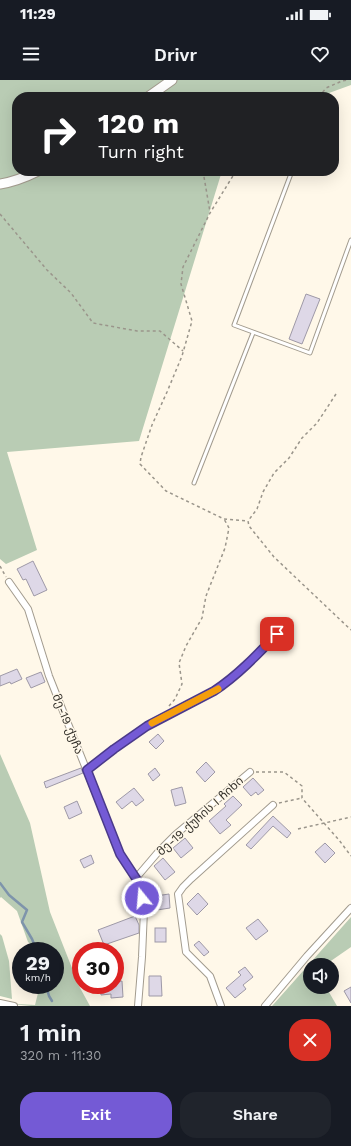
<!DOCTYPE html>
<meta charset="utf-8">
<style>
:root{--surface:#171b24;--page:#20242c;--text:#f1f3f6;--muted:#9ea1a6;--accent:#745ad5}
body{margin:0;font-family:"Work Sans","Noto Sans Georgian",sans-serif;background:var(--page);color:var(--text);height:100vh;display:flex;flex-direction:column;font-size:15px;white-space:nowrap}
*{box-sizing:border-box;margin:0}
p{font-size:13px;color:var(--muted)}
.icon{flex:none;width:22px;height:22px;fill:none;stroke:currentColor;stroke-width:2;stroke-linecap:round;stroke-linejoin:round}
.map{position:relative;height:926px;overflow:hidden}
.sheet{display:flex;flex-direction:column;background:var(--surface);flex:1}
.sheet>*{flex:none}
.guide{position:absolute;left:12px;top:12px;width:327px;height:84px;border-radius:16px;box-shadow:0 4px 16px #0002;background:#202124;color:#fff;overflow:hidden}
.controls{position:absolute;left:303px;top:878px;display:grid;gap:8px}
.controls a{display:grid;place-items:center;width:36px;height:36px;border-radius:50%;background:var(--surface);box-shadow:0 4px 16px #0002;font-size:20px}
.speed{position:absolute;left:12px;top:862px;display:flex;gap:8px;font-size:20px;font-weight:700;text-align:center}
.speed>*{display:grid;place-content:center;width:52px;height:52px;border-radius:50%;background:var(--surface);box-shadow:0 4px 16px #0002;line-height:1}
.speed small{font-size:10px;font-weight:400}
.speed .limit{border:6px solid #d22;background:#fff;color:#111}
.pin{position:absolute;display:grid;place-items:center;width:34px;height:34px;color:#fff;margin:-17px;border-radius:8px;box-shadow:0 2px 6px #0006}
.me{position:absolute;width:44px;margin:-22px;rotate:343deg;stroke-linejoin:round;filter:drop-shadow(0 0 3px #0008)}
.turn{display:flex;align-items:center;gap:14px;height:84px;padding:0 20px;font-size:18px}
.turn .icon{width:52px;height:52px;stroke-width:2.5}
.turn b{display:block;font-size:28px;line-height:34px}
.round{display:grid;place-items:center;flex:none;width:42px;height:42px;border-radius:16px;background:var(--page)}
.head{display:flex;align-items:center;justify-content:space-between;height:68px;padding:0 20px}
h1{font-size:24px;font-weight:600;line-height:30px}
.action{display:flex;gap:8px;margin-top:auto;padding:8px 20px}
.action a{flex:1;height:46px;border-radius:16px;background:var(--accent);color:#fff;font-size:16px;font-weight:600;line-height:46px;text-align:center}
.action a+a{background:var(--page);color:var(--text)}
.status{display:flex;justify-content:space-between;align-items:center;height:28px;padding:0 20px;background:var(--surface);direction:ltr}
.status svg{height:11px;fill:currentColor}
header{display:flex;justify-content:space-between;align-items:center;height:52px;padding:0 20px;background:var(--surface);font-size:18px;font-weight:600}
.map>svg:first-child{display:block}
</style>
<div class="status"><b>11:29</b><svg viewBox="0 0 49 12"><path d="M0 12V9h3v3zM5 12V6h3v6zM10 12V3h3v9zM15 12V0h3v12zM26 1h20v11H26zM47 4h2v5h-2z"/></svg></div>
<header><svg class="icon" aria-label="menu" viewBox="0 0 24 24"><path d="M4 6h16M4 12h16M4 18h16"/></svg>Drivr<svg class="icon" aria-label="heart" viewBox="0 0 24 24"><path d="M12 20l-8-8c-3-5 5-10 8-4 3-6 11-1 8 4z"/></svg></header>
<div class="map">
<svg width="351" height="926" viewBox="0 0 351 926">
<rect width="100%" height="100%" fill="#fff8e9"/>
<!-- green -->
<g fill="#b9ccb4">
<path d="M0,0H351V5L318,17H17V91H222L139,361L7,372L37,470L6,484L0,479Z"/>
<path d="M0,674L30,743L50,832L79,906L90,926H31L2,923L35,925L40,905H55V871H37V869L28,862L17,831L1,817L0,818Z"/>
<path d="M351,837V867L325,885H310V907H326L337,926H272Z"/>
<path d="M0,854L2,856L9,881L12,919L0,916Z"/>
</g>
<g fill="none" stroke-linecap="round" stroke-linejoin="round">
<!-- stream -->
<g stroke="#7e94ab" stroke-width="2.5">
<path d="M0,803L9,815L27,830L22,842L32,859L37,871"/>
<path d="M46,905L49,916L52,921"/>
</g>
</g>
<!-- building -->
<g fill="#ded8e7" stroke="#9e99a7">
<path d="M306,214L320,219L302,264L289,259Z"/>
<path d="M33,481L47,510L34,516L26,499L23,500L17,489Z"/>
<path d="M17,589L22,599L11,604L10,602L0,606V596Z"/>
<path d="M41,592L45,602L31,608L26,598Z"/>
<path d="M158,654L164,661L156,669L149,662Z"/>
<path d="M206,682L215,692L205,702L196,692Z"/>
<path d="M81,688L83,693L46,708L44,702Z"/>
<path d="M155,688L160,695L153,701L148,694Z"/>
<path d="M253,698L264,710L258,715L256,712L251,716L243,707Z"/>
<path d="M182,707L186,723L175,726L171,710Z"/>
<path d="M134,708L144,720L136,726L132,721L122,729L116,722Z"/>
<path d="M233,716L242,725L226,740L231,745L220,754L209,741L226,726L224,724Z"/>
<path d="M77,721L82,733L69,739L64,727Z"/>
<path d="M273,736L291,753L287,758L273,746L251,769L246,765Z"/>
<path d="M185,758L193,768L181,778L173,768Z"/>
<path d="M325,763L335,773L325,783L315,772Z"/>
<path d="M91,775L94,783L84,788L80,780Z"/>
<path d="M163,778L175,792L165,800L154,786Z"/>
<path d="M198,813L208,824L197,835L187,824Z"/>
<path d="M169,814L170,828L157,830L156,816Z"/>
<path d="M135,836L139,845V853L104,865L98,850Z"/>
<path d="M258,839L268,851L256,860L246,848Z"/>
<rect x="155" y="848" width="11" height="14"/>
<path d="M199,861L209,872L204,876L194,865Z"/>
<path d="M245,887L253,897L243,905L246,909L235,918L226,908L241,895L238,892Z"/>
<path d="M149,896H161L162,916H149Z"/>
<path d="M122,901L123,917L111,918V914L101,915L100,905H115V902Z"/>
<path d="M351,907V923L344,911Z"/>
</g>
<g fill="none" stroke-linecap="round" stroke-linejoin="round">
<defs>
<g id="lane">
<path d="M292,91L234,245L310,273L351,160"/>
<path d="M194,403L253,253"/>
</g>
<g id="street">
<path d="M9,502L28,529L49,596L120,774L141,806L144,830L142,877L138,926"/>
<path d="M87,690L114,669L147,646L214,611C237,596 257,575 277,554"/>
<path d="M136,798L159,771L175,755L250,692"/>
<path d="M0,923L14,926"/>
<path d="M221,926L210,896L186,872L178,814L183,807L191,799L273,725"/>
<path d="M265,926L307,876L351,828"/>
</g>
<g id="secondary">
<path d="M148,17L172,0"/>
<path d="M0,104C13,102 26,97 38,91"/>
</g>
</defs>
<!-- lane casing -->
<use href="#lane" stroke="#a29b8e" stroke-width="5"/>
<!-- street casing -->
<use href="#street" stroke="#a29b8e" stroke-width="8"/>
<!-- secondary casing -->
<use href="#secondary" stroke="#a29b8e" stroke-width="11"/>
<!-- path -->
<g stroke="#9a958b" stroke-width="1.5" stroke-dasharray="3 3" stroke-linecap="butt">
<path d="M319,17L326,8L342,1L348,0"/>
<path d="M203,91L210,132"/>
<path d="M236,91L210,133L183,187L181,204L192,241L182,276L167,312L152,345L141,377L140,384L166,411L224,439L248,441"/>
<path d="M0,134L47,190L71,213L93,243L137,251H160L183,271"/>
<path d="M336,314L317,343L302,358L289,378L274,393L263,412L257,429L248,441L249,446L274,477L351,550"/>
<path d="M0,486L6,497"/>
<path d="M169,626L175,619L182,604L179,583L186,566L202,538L206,516L225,468L229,448L224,439"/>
<path d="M256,692H284L302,706V718L339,760L351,776"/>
<path d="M279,723L302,718"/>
<path d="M298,749L351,737"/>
</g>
<!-- lane -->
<use href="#lane" stroke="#fff" stroke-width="3"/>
<!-- street -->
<use href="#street" stroke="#fff" stroke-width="6"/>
<!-- secondary -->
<use href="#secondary" stroke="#fff" stroke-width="9"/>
</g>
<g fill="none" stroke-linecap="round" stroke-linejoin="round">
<defs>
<path id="route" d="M142,818L141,806L120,774L87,690L114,669L147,646L214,611C237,596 257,575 277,554"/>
</defs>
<!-- route casing -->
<use href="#route" stroke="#4b3a8a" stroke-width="10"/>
<!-- route -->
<use href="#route" stroke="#745ad5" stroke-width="7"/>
<!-- slow -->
<path stroke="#f59e0b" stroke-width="7" d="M152,643L218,609"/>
</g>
<g text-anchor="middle" stroke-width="3" stroke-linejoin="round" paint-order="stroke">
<!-- street labels -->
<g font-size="12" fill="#35322c" stroke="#fff8e9">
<text transform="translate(68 644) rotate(68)" y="4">მე-19 ქუჩა</text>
<text transform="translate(200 736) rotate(-42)" y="4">მე-19 ქუჩის I ჩიხი</text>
</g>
</g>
</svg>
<div class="controls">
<a><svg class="icon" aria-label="sound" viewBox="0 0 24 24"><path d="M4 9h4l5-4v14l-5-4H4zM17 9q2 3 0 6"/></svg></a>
</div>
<div class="speed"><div>29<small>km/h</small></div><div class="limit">30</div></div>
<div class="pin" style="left:277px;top:554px;background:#d93025"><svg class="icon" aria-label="arrive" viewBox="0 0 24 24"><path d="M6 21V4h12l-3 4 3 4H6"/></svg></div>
<svg class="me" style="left:142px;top:818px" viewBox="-20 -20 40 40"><circle r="17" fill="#745ad5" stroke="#fff" stroke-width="3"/><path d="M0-11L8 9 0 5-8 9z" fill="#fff"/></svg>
<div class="guide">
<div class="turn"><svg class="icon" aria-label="right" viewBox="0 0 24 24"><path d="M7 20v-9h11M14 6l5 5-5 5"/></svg><div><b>120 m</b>Turn right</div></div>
</div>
</div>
<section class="sheet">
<div class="head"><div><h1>1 min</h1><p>320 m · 11:30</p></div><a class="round" style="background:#d93025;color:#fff"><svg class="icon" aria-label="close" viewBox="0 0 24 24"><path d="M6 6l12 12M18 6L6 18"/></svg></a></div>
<div class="action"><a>Exit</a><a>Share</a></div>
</section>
